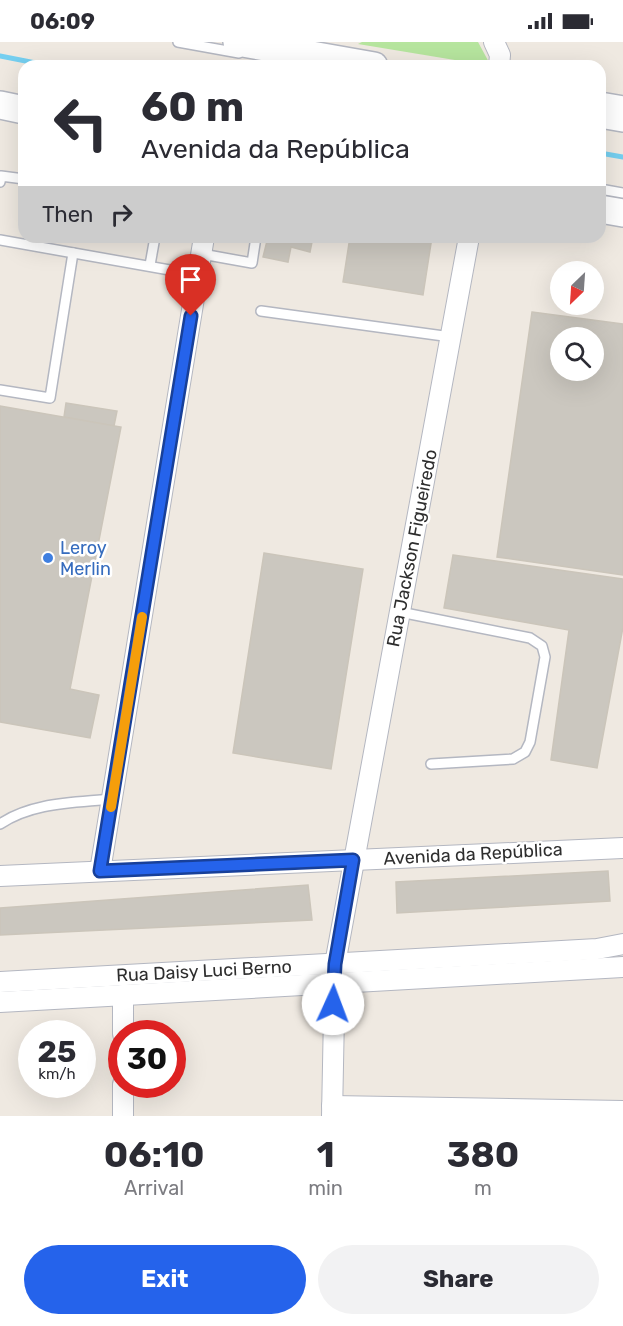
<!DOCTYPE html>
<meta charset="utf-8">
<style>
:root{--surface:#fff;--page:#f2f2f3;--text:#2b2b33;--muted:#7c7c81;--accent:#2563eb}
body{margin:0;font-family:Rubik,sans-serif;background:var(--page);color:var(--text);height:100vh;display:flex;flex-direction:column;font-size:22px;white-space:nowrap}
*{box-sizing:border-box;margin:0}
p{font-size:20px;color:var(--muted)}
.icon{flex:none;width:33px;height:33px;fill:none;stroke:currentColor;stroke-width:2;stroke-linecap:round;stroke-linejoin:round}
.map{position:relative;height:1074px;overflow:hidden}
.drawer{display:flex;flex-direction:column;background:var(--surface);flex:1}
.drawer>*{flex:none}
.guide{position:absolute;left:18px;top:18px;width:588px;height:183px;border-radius:18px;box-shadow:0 6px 24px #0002;background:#fff;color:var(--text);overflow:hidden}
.needle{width:39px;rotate:205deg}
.buttons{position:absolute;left:550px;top:219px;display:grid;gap:12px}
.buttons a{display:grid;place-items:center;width:54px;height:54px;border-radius:50%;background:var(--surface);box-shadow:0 6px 24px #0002;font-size:30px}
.speed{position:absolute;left:18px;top:978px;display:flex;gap:12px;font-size:30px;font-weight:700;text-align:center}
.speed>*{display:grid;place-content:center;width:78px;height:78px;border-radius:50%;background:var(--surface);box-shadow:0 6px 24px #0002;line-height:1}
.speed small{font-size:15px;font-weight:400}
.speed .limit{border:9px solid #d22;background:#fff;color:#111}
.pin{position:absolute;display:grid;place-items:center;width:51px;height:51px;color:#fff;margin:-62px -26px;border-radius:50% 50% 50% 0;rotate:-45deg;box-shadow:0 0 6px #0007}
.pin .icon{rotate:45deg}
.me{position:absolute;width:66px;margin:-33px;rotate:2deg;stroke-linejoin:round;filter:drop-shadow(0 0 4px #0008)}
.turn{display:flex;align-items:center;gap:21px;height:126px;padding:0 24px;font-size:27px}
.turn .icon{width:78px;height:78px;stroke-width:2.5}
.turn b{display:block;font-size:42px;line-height:51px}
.then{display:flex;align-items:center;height:57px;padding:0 24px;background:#0003;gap:12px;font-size:22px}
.eta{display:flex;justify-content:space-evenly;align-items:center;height:102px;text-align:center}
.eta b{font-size:36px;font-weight:700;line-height:42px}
.cta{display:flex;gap:12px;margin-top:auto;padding:12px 24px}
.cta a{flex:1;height:69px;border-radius:36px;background:var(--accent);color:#fff;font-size:24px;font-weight:700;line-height:69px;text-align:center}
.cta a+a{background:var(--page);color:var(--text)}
.status{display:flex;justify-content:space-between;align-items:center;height:42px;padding:0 30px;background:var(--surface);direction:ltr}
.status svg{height:16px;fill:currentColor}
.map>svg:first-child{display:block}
</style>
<div class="status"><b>06:09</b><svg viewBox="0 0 49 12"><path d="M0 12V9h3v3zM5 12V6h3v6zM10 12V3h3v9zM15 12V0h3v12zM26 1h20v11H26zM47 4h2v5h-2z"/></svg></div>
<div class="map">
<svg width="623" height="1074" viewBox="0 0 623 1074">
<rect width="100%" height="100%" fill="#efe9e1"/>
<!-- green -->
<path fill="#b6e59e" d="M362,0H478L491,24L358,2Z"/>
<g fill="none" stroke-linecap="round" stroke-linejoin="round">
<!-- stream -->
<g stroke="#75cff0" stroke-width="5">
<path d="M0,14L51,24"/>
<path d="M600,111L623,115"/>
</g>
</g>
<!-- building -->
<g fill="#cbc7bf" stroke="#cbc5ba" stroke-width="1.5" fill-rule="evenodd">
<path d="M268,195H313L310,210L291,205L288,220L263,215Z"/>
<path d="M350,195H432L423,253L343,240Z"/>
<path d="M532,270L623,282V533L497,515ZM561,296H594V328H561Z"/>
<path d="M66,361L117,369L114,384L64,375Z"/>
<path d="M0,364L121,385L70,647L99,653L90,696L0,680Z"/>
<path d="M264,511L363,527L331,727L233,711Z"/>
<path d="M453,513L623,537V585L597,726L551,718L569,588L444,566Z"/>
<path d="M608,829L610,859L397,871L396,840Z"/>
<path d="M308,843L312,878L0,893V866Z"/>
</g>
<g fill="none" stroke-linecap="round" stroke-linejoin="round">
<defs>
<g id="service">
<path d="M178,0L239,11"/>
<path d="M600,81L623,85"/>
<path d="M0,140L1,134L24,137"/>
<path d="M600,147L623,151"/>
<path d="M0,198L198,233"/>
<path d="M202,212L252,221L256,195"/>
<path d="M150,223L155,195"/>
<path d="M261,269L451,295"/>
<path d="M0,348L50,356L73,211"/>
<path d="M400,570L530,596L542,604L545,615L530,700L525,710L513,717L431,722"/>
<path d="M0,782C33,760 74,761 112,757"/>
</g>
<g id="minor">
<path d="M494,0L500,13L499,24"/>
<path d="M100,829L204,195"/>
<path d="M0,834L623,806"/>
<path d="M0,940L597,907L623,902"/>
<path d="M0,960L623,925"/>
<path d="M123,992V953"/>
<path d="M332,1064L623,1069"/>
<path d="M123,1074V1042"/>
<path d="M332,1074L335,922L469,195"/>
</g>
<g id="secondary">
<path d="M237,0L374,24"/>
<path d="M0,63L24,68"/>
<path d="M600,64L623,68"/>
<path d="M600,167L623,171"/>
</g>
</defs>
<!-- service casing -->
<use href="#service" stroke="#b4b7c1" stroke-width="12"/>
<!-- minor casing -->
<use href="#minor" stroke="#b4b7c1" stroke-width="22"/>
<!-- secondary casing -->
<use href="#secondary" stroke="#b4b7c1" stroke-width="30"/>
<!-- service -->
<use href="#service" stroke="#fff" stroke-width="9"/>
<!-- minor -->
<use href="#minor" stroke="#fff" stroke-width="20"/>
<!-- secondary -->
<use href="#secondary" stroke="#fff" stroke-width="27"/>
</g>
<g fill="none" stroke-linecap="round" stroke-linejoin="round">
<defs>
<path id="route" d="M191,274L100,829L353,818L335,922L333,962"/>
</defs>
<!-- route casing -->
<use href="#route" stroke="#184099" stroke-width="15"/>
<!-- route -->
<use href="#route" stroke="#2563eb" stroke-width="10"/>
<!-- slow -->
<path stroke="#f59e0b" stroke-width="10" d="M111,765L142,575"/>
</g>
<!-- markers -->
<circle fill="#3f7fe0" stroke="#fff" stroke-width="2" cx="48" cy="516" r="6"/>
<g text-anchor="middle" stroke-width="5" stroke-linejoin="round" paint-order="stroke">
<!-- shop labels -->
<g font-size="18" fill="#366cbe" stroke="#fff" text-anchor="start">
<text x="60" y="512">Leroy<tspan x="60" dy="21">Merlin</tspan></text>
</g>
<!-- street labels -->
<g font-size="18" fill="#2e2e2e" stroke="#fff">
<text transform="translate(412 506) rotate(-79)" y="6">Rua Jackson Figueiredo</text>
<text transform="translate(473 812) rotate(-3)" y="6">Avenida da República</text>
<text transform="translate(204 929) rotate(-3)" y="6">Rua Daisy Luci Berno</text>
</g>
</g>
</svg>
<div class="buttons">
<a><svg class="needle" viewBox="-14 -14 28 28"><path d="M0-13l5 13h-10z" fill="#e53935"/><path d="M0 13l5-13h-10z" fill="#7c7c81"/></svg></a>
<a><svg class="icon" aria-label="search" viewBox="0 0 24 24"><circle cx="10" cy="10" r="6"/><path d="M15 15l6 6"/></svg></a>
</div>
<div class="speed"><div>25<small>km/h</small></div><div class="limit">30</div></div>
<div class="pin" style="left:191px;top:274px;background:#d93025"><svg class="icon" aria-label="arrive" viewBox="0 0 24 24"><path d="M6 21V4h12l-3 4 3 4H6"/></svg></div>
<svg class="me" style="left:333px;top:962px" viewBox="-20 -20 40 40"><circle r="19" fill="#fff"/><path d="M0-13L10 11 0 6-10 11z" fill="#2563eb"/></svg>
<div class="guide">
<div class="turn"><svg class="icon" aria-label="left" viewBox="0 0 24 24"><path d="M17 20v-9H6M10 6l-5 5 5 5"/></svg><div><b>60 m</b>Avenida da República</div></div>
<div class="then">Then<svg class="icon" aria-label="right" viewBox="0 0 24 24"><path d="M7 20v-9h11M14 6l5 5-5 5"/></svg></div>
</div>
</div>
<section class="drawer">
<div class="eta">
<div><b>06:10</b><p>Arrival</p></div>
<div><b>1</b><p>min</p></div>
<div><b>380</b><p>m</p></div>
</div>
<div class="cta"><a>Exit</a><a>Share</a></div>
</section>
